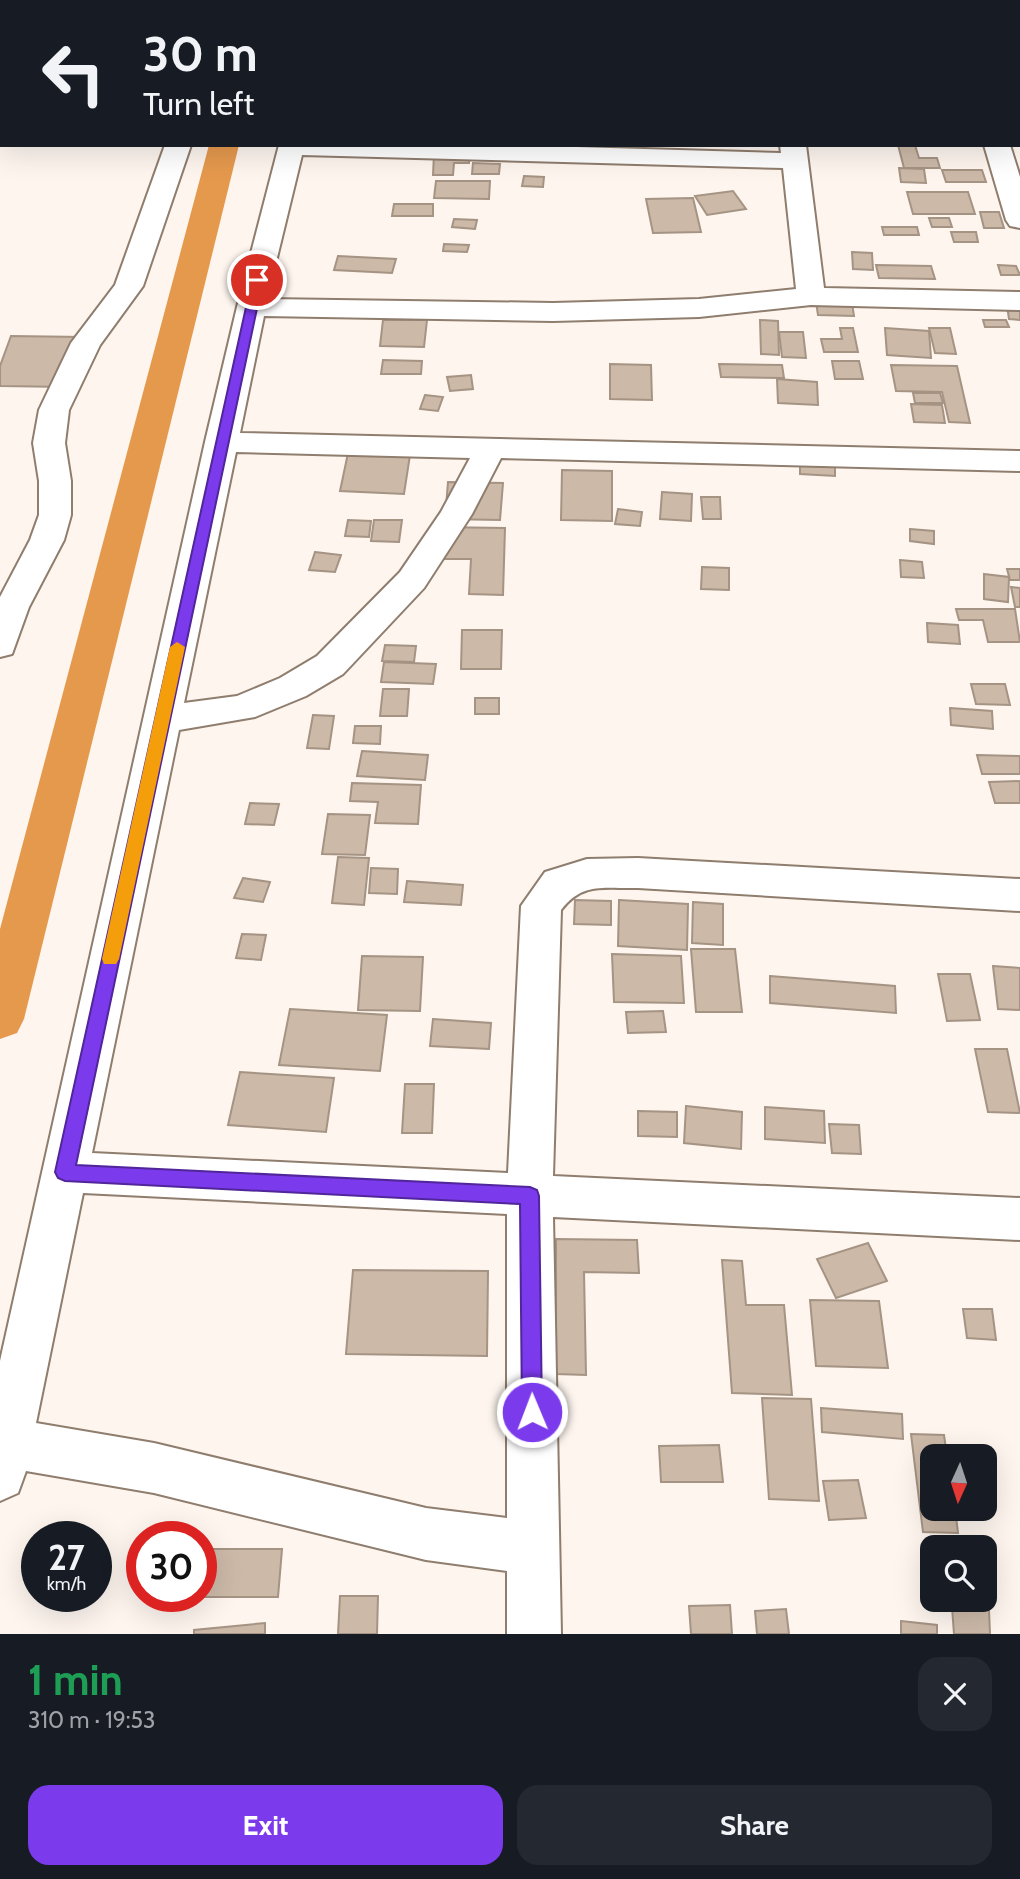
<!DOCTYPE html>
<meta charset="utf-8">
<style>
:root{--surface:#171b24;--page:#242831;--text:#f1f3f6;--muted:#9ea1a6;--accent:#7c3aed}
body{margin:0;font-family:Cabin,sans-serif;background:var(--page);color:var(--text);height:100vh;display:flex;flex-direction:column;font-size:26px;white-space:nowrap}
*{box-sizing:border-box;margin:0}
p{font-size:23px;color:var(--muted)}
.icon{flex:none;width:38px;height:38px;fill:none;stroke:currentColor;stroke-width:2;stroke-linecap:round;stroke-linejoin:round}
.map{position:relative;height:1634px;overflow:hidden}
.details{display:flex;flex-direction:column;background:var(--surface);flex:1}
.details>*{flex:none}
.hud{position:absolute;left:0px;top:0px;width:1020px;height:147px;box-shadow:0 7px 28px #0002;background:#171b24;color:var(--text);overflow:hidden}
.needle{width:46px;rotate:183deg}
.fabs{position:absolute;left:920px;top:1444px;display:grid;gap:14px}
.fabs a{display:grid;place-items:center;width:77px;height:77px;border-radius:14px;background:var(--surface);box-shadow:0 7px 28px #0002;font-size:35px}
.speed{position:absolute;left:21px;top:1521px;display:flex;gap:14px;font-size:35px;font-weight:700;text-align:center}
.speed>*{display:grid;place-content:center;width:91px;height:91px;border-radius:50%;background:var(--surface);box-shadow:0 7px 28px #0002;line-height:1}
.speed small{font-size:18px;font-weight:400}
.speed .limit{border:10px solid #d22;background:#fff;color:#111}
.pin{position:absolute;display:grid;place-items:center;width:60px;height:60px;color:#fff;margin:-30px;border:4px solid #fff;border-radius:50%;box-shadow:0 2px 7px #0007}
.me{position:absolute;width:77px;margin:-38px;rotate:359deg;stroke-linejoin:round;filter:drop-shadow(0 0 5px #0008)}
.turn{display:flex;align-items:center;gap:24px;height:147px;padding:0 28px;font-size:32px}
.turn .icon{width:91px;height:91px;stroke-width:2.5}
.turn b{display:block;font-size:49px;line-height:60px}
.round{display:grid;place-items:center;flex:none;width:74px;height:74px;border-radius:21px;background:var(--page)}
.headline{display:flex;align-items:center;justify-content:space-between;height:119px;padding:0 28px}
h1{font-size:42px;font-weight:800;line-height:52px;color:#1e9e55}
.button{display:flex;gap:14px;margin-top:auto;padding:14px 28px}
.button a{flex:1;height:80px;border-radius:21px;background:var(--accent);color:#fff;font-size:28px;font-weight:800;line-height:80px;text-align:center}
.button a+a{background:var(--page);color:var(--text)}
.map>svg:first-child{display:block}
</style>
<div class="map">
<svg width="1020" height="1634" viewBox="0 0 1020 1634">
<rect width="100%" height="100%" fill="#fdf5ee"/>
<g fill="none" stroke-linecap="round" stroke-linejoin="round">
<!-- canal -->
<g fill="#e5994d" fill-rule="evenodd">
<path d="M251,0H277L250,2Z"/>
<path d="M209,145H239L24,1019L17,1033L0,1039V929Z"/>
</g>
</g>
<!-- building -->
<g fill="#ccb9a8" stroke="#a59383" stroke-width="2">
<path d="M898,145H915L919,158H937L940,168H904Z"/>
<path d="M434,154H469V163H454L453,175H433Z"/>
<path d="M473,163L500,164L499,174H472Z"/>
<path d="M899,168L924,169L926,183L901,182Z"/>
<path d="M942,170H982L986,182H946Z"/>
<path d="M524,176L544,177L543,187L522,186Z"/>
<path d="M436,181H490L489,199L434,198Z"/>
<path d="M733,191L746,209L707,215L695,196Z"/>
<path d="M907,192H968L975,214H913Z"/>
<path d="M693,198L701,232L653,233L646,199Z"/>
<path d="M394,204H433V216H392Z"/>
<path d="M980,212H999L1004,228H984Z"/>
<path d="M929,218H949L952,227H932Z"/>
<path d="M454,219L477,220L475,229L452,227Z"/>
<path d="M882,227H917L919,235H884Z"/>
<path d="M951,232H976L978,242H954Z"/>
<path d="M444,244L469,245L467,252L443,251Z"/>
<path d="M852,252L872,253L873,270L853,269Z"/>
<path d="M338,256L396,259L392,273L334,270Z"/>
<path d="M876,265L931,266L935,279L879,278Z"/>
<path d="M998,265L1016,266L1020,275H1001Z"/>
<path d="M816,302L852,303L854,316L818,315Z"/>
<path d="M1007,306H1020V320L1009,319Z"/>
<path d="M383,320H427L424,347L380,346Z"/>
<path d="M760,320L778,321L779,355L761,354Z"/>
<path d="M983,320H1006L1009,327H985Z"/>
<path d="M840,328H853L858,352H824L821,339H842Z"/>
<path d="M885,328L929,331L931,358L887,355Z"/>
<path d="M929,328H950L956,354L935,353Z"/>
<path d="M779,332H803L806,358L782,357Z"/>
<path d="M11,336L83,337L67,387L0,386V366Z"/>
<path d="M383,360L422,361L421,374H381Z"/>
<path d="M832,361H859L863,379H835Z"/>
<path d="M610,364L651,365L652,400L610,399Z"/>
<path d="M719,364L782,365L784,378L721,377Z"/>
<path d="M891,365L957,366L970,423L949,422L942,392L896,391Z"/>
<path d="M471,375L473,389L450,391L447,377Z"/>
<path d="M777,379L817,382L818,405L778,403Z"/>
<path d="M913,393H940L943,403H915Z"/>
<path d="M425,395L443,397L438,411L420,409Z"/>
<path d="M911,404L942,405L945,423L914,422Z"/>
<path d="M348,453L410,455L404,494L340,491Z"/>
<path d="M800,462L835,464V476L800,474Z"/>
<path d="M562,470L612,471V521L561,520Z"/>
<path d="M448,482L503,483L500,520L445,519Z"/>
<path d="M662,492L692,494L691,521L660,519Z"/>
<path d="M701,497H720L721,519H703Z"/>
<path d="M618,509L642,512L640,526L615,524Z"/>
<path d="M348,520L371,521L369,537L345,536Z"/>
<path d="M374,520H402L399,542L371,541Z"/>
<path d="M438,527L505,528L503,595L469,594L471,559H436Z"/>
<path d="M910,529L934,531V544L910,541Z"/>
<path d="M315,552L341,555L335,572L309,570Z"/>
<path d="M900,560L922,562L924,578L901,577Z"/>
<path d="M702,567L729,568V590L701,589Z"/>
<path d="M1007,569H1020V580H1010Z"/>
<path d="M984,574L1009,577L1008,602L984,599Z"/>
<path d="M1011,587L1020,588V607H1015Z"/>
<path d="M956,609H1015L1020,642H988L983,620H959Z"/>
<path d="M927,623L958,625L960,644L928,642Z"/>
<path d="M462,630H502L501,669H461Z"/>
<path d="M385,645L416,646L414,662L382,661Z"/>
<path d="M384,662L436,664L433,684L381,682Z"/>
<path d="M971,684H1005L1010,705L976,704Z"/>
<path d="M383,689H409L407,716H380Z"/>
<rect x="475" y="698" width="24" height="16"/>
<path d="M950,708L992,711L993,729L951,725Z"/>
<path d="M313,715L334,716L329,749L307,748Z"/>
<path d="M355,726H381L380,744L353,743Z"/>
<path d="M362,751L428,755L425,780L357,776Z"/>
<path d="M977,755L1020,756V774H982Z"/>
<path d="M1020,781V803H995L989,782Z"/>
<path d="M352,783L421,785L418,824L375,823L378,802L350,801Z"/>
<path d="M250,803L279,804L274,825L245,824Z"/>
<path d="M328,814L370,815L365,855L322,854Z"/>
<path d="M338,857L369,858L364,905L332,903Z"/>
<path d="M371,868L398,869L397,894L369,893Z"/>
<path d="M243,878L270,882L263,902L234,898Z"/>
<path d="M407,881L463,885L461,905L404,902Z"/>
<path d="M575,900L611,901V925L574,924Z"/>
<path d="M619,900L688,904L687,950L618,946Z"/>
<path d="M693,902L723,904V945L692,943Z"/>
<path d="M242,934L266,935L261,960L236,958Z"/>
<path d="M691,949H735L742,1012H696Z"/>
<path d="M612,954L681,956L684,1003L614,1002Z"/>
<path d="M362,956L423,957L420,1011L358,1010Z"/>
<path d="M993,966L1020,968V1010L998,1009Z"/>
<path d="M938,974H970L980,1020L947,1021Z"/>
<path d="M770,976L895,986L896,1013L770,1003Z"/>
<path d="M290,1009L387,1015L380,1071L279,1065Z"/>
<path d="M663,1011L666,1032L628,1033L626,1012Z"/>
<path d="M433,1019L491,1023L489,1049L430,1046Z"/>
<path d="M975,1049H1007L1020,1113L988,1112Z"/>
<path d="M240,1072L334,1078L326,1132L228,1125Z"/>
<path d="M405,1084H434L432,1133H402Z"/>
<path d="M686,1106L742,1112L741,1149L684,1143Z"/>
<path d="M765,1107L824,1111L825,1143L765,1139Z"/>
<path d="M638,1111L677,1112V1137L638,1136Z"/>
<path d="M829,1124L859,1125L861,1154L832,1153Z"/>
<path d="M556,1239L637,1240L639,1273L584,1272L586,1375L556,1374Z"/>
<path d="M868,1243L887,1281L836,1298L817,1259Z"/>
<path d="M722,1260L742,1261L746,1305H784L792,1395L732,1393Z"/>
<path d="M353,1270L488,1271L487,1356L346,1354Z"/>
<path d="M810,1300L879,1301L888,1368L816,1366Z"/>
<path d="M963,1309H992L996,1340L967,1338Z"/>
<path d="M762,1398L811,1399L819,1501L769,1499Z"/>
<path d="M821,1408L902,1414L903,1439L822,1432Z"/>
<path d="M911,1434L944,1435L947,1456H933V1508H955L958,1533L923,1532Z"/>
<path d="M719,1445L723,1482H661L659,1446Z"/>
<path d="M858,1480L866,1518L829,1520L823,1481Z"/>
<path d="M208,1549H282L278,1597H202Z"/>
<path d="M340,1596H378L377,1634H338Z"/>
<path d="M730,1605L732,1634H691L689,1606Z"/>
<path d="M952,1607L989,1610L990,1634H954Z"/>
<path d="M786,1609L789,1634H757L755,1611Z"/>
<path d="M901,1621L937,1625V1634H901Z"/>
<path d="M265,1623V1634H194V1630Z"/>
</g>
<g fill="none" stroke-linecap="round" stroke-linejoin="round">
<defs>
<g id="minor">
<path d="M206,0H228L205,2Z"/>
<rect x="316" y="0" width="22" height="2"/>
<rect x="530" y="0" width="22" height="2"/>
<rect x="939" y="0" width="22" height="2"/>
<rect x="1018" y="48" width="2" height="14"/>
<path d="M165,145H191L143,286L100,345L69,410L65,443L71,481V515L64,540L29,607L12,654L0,657V597L30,540L39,515V481L33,443L39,410L71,343L115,285Z"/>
<path d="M279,145H507L781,153L780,145H806L824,288L1020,292V310L811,305L699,317L553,321L264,316L240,433L1020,451V471L501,458L472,514L424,588L343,674L306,696L255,717L179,730L92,1153L508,1173L521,906L545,872L587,859L638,858L1020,879V911L638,888C605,889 583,881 561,910L553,1176L1020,1198V1240L553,1217L561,1634H507V1571L426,1560L154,1493L26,1471L18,1493L0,1501V1361L205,442L237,307ZM302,155L783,168L796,289L699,299L553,303L267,299ZM236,452L470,458L441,512L400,572L317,656L280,678L237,696L184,703ZM83,1193L507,1214V1518L426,1508L154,1443L36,1423Z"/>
<path d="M984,145H1010L1020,177V228L1010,226L1006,220Z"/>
</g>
</defs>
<!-- minor casing -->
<use href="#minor" stroke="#8f7d6e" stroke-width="4"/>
<!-- minor -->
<use href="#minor" fill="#fff" fill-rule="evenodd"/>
</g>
<!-- route -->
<path fill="#7c3aed" stroke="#51269a" stroke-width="2" d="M257,276L263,280L76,1165L530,1187L537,1190L539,1196L542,1412L539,1420L532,1423L525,1420L522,1412L520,1204L65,1181L58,1178L55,1172L252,280Z"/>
<!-- slow -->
<path fill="#f59e0b" d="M177,642L185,647L119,959L116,964H104L102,959L170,647Z"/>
</svg>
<div class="fabs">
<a><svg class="needle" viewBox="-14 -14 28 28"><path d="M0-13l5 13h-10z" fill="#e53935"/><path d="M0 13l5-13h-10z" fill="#9ea1a6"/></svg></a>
<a><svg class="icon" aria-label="search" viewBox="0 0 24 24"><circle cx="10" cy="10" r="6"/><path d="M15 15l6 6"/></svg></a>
</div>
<div class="speed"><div>27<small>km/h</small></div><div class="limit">30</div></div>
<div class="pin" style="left:257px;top:280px;background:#d93025"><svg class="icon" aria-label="arrive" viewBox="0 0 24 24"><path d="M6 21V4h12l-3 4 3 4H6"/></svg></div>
<svg class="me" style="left:532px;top:1412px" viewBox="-20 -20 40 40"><circle r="17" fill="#7c3aed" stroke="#fff" stroke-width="3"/><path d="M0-11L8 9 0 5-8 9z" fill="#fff"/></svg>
<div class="hud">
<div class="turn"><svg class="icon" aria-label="left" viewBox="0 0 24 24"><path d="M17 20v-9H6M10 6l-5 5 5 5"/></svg><div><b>30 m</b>Turn left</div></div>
</div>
</div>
<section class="details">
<div class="headline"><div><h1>1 min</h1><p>310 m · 19:53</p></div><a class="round"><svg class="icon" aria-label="close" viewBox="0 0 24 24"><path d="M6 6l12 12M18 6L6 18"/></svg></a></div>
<div class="button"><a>Exit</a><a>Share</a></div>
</section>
